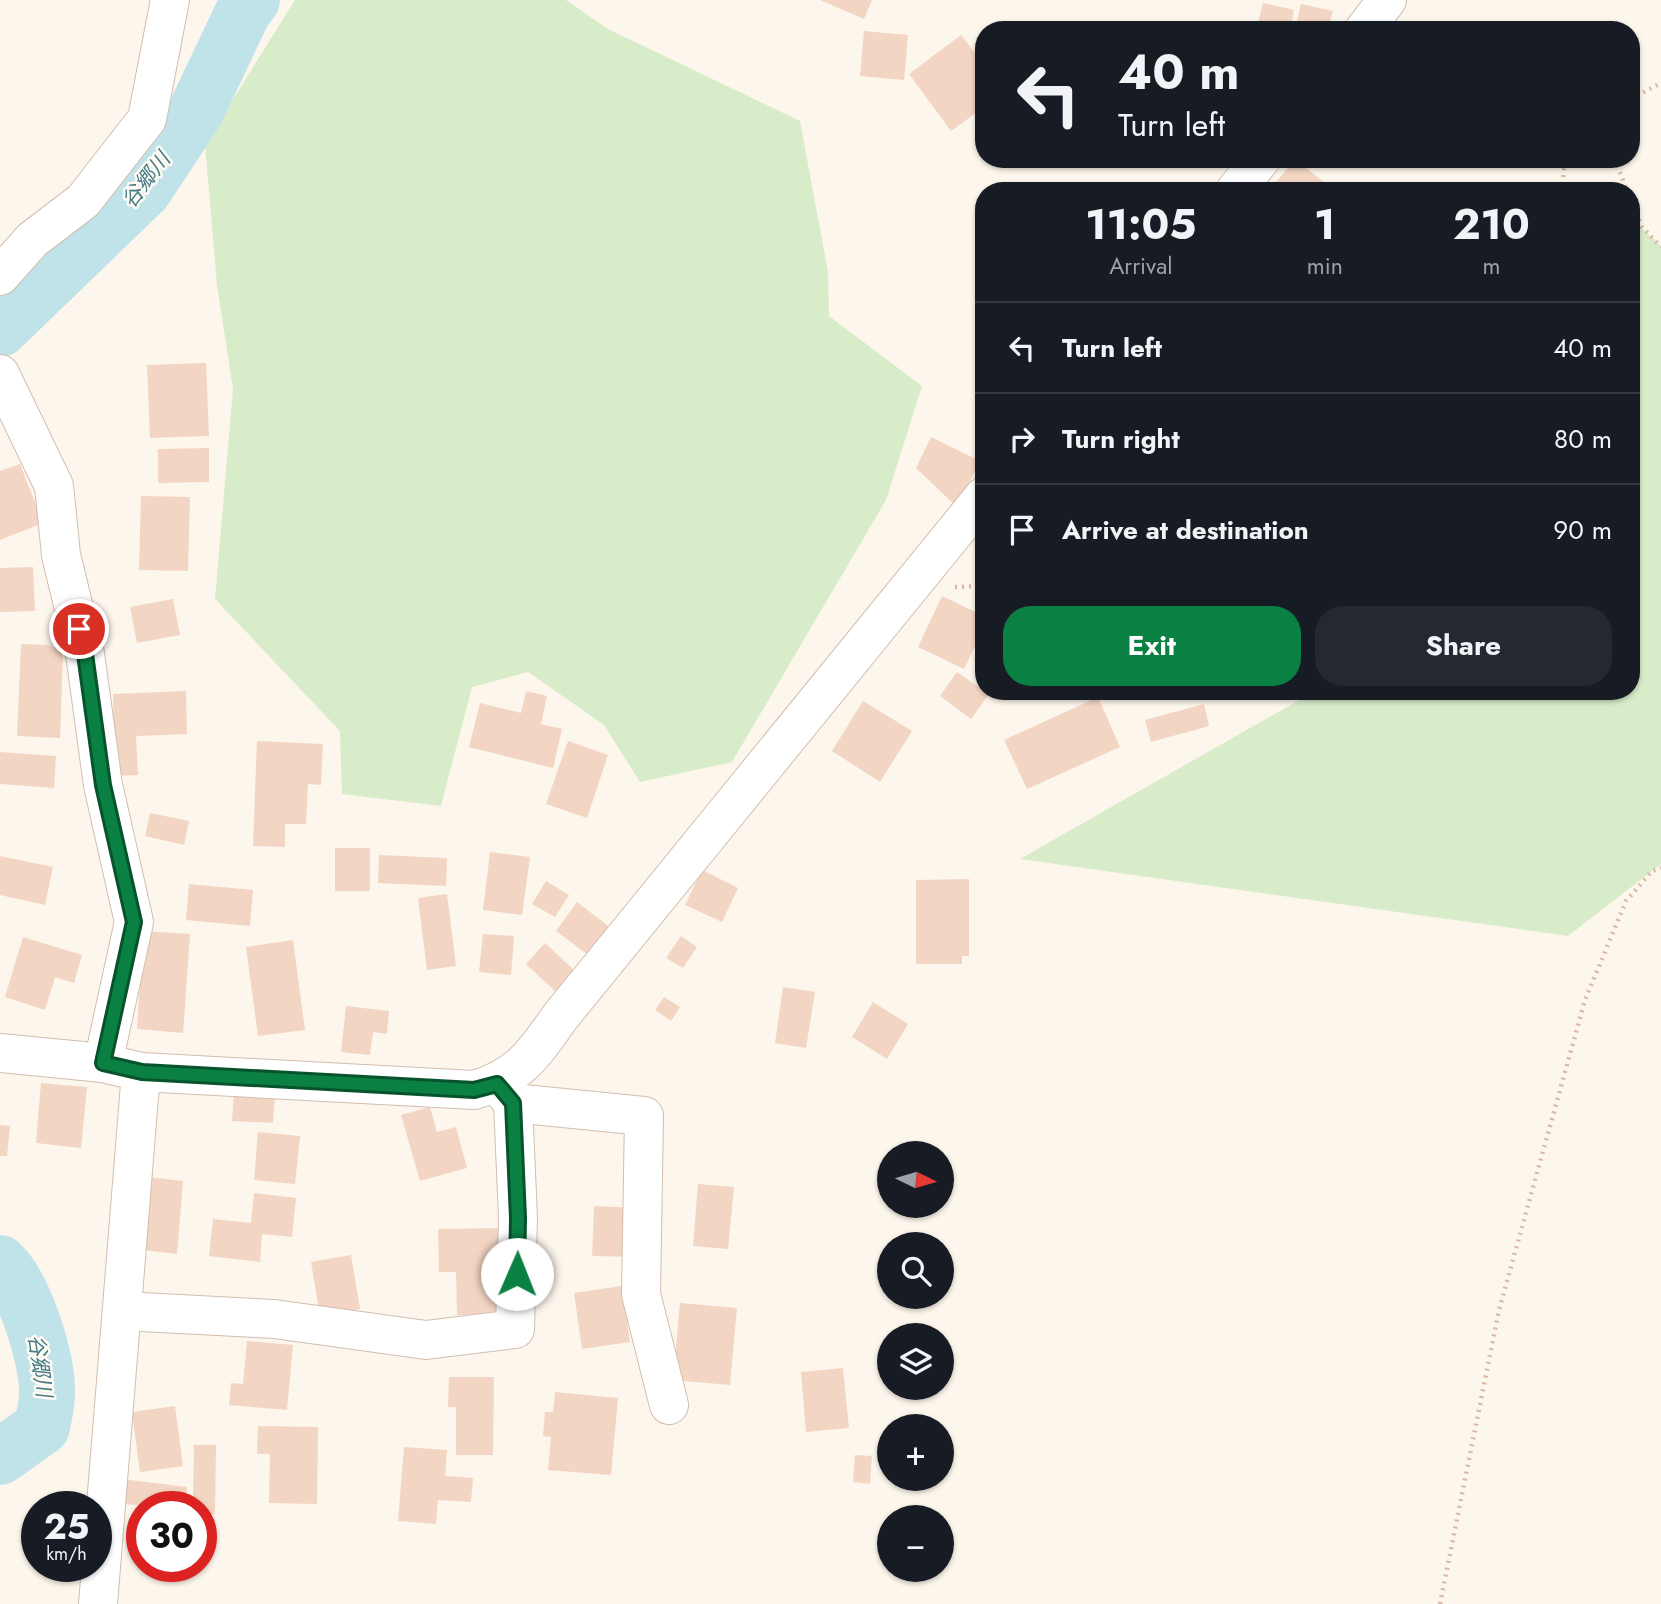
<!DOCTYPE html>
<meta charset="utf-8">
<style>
:root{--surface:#171b24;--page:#242831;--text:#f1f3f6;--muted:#9ea1a6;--line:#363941;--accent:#0b8043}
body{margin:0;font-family:Jost,"Noto Sans JP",sans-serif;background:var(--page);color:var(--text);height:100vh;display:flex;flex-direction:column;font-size:26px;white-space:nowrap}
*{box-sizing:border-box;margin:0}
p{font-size:23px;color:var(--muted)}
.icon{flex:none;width:38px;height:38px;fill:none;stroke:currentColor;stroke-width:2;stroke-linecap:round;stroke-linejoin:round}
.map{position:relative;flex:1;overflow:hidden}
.drawer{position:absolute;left:975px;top:182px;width:665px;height:518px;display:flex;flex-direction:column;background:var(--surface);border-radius:28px;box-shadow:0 2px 5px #0004}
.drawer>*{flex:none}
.top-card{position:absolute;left:975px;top:21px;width:665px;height:147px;border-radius:28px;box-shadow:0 2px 5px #0004;background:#171b24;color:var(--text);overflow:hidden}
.needle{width:46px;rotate:95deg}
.controls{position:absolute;left:877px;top:1141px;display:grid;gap:14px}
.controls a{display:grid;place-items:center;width:77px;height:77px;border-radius:50%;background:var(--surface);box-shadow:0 2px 5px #0004;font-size:35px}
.speed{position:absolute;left:21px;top:1491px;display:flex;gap:14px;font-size:35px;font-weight:700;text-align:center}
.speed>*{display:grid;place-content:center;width:91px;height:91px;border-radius:50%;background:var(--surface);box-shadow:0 2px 5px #0004;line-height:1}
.speed small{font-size:18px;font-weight:400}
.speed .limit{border:10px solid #d22;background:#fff;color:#111}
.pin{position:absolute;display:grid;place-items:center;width:60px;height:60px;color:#fff;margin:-30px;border:4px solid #fff;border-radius:50%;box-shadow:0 2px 7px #0007}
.me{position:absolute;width:77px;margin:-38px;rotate:1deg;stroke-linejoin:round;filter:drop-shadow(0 0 5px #0008)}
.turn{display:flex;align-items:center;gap:24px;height:147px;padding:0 28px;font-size:32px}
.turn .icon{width:91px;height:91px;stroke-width:2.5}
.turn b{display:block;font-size:49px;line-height:60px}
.eta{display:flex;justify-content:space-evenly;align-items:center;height:119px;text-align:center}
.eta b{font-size:42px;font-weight:700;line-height:49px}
.action{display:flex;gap:14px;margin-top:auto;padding:14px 28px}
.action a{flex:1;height:80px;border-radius:28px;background:var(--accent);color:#fff;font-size:28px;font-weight:700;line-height:80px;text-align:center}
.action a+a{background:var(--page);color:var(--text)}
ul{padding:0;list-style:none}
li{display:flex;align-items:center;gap:21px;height:91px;padding:0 28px;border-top:2px solid var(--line)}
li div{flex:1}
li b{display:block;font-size:26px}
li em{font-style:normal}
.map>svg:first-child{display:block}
</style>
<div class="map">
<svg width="1661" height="1604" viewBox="0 0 1661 1604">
<rect width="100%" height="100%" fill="#fdf6ec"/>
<!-- green -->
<g fill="#d8ecc9">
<path d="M295,0H566L608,29L800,121L828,272L829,316L922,386L886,500L732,762L640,782L604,725L528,672L472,687L441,806L342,794L340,731L215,599L233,389L217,285L205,144Z"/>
<path d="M1631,218L1661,246V864L1568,936L1020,859L1315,691H1631Z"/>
</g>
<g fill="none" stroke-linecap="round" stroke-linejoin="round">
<!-- river -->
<g stroke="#bfe3e8" stroke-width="56">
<path d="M0,329L144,190L196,111L243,12L252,0"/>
<path d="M0,1263C25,1286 48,1360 47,1394C47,1405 44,1416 42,1427L0,1457"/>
</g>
</g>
<!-- building -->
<g fill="#f3d5c3">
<path d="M820,0H872L864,19Z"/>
<path d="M1263,3L1294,10L1290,30L1257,27Z"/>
<path d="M1301,4L1333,11L1328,30H1295Z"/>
<path d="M864,31L908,35L904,80L860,76Z"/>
<path d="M961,35L984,64V107L951,131L909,74Z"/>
<path d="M1295,159L1335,191H1269Z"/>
<path d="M206,363L209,436L150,438L147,365Z"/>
<path d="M931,437L980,461L957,507L916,468Z"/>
<path d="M209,448V482L158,483V449Z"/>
<path d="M20,464L43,523L0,540V471Z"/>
<path d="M141,496L190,497L188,571L139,570Z"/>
<path d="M33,567L35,611L0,612V568Z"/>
<path d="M942,596L984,616V628L964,669L918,647Z"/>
<path d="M173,599L180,635L137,643L130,607Z"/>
<path d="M21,644L48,645L63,651L60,738L17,736Z"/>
<path d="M957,672L989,694L971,719L940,696Z"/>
<path d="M186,691L187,734L136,736L138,775L115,776L113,694Z"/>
<path d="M526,691L547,696L541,724L562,729L553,768L469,747L480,703L521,713Z"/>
<path d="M1098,697L1120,747L1027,789L1004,740Z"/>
<path d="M863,701L912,731L880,782L832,751Z"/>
<path d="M1204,704L1209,726L1151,742L1145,720Z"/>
<path d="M257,741L323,744L321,785L308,784L306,824H285V847L253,846Z"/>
<path d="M568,741L608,755L587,818L546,804Z"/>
<path d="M0,752L56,756L54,788L0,784Z"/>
<path d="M150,813L189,821L184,845L145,836Z"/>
<rect x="335" y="848" width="35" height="43"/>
<path d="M490,852L530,857L522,915L483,910Z"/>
<path d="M379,855L447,858L446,886L378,883Z"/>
<path d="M0,856L53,867L45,905L0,895Z"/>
<path d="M702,870L738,888L722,922L685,905Z"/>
<path d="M969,879V956H962V964H916V880Z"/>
<path d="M546,881L569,895L555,917L532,904Z"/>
<path d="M189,884L253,890L250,926L186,920Z"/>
<path d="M447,894L456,966L427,970L418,898Z"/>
<path d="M577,902L616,932L595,960L556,931Z"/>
<path d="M143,931L190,934L183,1033L137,1029Z"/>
<path d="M483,934L514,936L511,975L479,972Z"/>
<path d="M681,936L697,947L683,968L666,958Z"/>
<path d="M23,937L82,955L74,983L55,977L45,1010L5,997Z"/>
<path d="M293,940L305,1030L258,1036L246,947Z"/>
<path d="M545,943L577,973L558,994L526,964Z"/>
<path d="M783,987L815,992L806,1048L775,1043Z"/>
<path d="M664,997L680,1007L671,1021L655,1010Z"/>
<path d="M873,1002L908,1024L887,1059L852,1037Z"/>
<path d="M346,1006L389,1011L387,1034L373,1032L370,1055L341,1052Z"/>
<path d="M41,1083L87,1087L81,1148L36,1143Z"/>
<path d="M234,1093L275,1096L273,1123L232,1121Z"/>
<path d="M430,1107L437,1132L456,1127L467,1168L420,1181L401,1115Z"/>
<path d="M0,1125L10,1126L7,1156H0Z"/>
<path d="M258,1132L300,1136L295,1184L254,1180Z"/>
<path d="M149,1177L183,1181L177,1254L142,1250Z"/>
<path d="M698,1184L734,1187L728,1249L693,1246Z"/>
<path d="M254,1193L296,1198L292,1237L262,1234L260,1262L209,1256L213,1219L251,1223Z"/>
<path d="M594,1206L636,1208L635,1257L592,1256Z"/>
<path d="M506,1228L508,1313L457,1315L456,1272H439L438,1229Z"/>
<path d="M351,1255L360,1309L320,1316L311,1262Z"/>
<path d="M622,1286L630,1342L582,1349L574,1293Z"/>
<path d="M680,1303L737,1308L730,1385L673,1380Z"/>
<path d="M247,1341L293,1345L287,1410L229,1405L231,1383L243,1384Z"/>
<path d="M843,1368L849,1428L806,1432L801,1372Z"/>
<path d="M449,1377H494L493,1455H456V1407H448Z"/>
<path d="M555,1392L618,1398L611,1475L548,1470L551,1437L543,1436L545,1412H553Z"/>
<path d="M175,1406L183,1466L140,1472L132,1412Z"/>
<path d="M258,1426L318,1427L317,1504L269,1503L270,1454H257Z"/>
<path d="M194,1445H216L215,1514H201V1507H193Z"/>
<path d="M404,1447L447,1450L445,1476L473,1478L471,1502L438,1500L436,1524L398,1521Z"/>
<path d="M855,1455L872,1456L870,1484L853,1482Z"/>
<path d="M121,1479L187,1487L185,1507L118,1504Z"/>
</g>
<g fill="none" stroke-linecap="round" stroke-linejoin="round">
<defs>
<g id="minor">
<path d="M1364,30L1387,0"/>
<path d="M1235,191L1261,159"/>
<path d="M0,276L32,240L83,201L147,119L170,0"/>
<path d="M0,374L54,486L61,555L85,654L103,785L134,922L103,1063"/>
<path d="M0,1053L103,1063L141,1072L474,1090C519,1077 534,1054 560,1017L984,496"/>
<path d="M513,1103L644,1116L641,1294L669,1405"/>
<path d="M122,1311L274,1319L426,1340L515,1329L518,1218L513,1103L497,1084"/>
<path d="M98,1604L141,1072"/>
</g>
</defs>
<!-- minor casing -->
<use href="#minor" stroke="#d1beb0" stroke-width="40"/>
<!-- path -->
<g stroke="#d9b8a5" stroke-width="4.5" stroke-dasharray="2 5" stroke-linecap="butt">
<path d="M1631,99L1661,83"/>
<path d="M1615,159L1627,191"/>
<path d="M1562,191L1564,169L1568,159"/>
<path d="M1631,200L1642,227L1661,247"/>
<path d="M955,587L984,586"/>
<path d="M1440,1604L1499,1310L1585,1000L1626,901L1652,871L1661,868"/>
</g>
<!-- minor -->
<use href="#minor" stroke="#fff" stroke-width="38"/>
</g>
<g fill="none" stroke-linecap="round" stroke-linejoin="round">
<defs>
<path id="route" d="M79,629L85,654L103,785L134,922L103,1063L142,1072L474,1090L497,1084L513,1103L518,1218L517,1274"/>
</defs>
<!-- route casing -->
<use href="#route" stroke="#07532c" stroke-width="18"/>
<!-- route -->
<use href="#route" stroke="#0b8043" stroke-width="12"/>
</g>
<g text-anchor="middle" stroke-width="5" stroke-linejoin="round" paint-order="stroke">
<!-- water labels -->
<g font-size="21" font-style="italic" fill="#437c86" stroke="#fffaf3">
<text transform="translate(146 180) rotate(-52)" y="7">谷郷川</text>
<text transform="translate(40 1366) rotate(82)" y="7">谷郷川</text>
</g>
</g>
</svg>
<div class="controls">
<a><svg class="needle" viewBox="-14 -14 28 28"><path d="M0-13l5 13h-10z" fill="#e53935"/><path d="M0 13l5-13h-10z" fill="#9ea1a6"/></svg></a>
<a><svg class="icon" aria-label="search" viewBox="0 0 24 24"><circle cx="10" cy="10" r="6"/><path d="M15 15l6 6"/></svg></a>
<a><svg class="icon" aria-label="layers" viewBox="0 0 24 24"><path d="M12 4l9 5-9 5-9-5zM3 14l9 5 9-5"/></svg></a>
<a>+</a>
<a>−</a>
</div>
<div class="speed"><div>25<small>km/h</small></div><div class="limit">30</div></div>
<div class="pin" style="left:79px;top:629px;background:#d93025"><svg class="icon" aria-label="arrive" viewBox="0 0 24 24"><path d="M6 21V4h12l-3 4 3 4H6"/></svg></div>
<svg class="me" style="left:517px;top:1274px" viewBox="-20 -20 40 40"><circle r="19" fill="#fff"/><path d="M0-13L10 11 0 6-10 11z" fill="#0b8043"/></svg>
<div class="top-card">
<div class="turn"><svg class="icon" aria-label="left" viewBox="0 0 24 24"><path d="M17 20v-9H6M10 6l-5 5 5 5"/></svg><div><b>40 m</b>Turn left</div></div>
</div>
<section class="drawer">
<div class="eta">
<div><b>11:05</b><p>Arrival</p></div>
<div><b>1</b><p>min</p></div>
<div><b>210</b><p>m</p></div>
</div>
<ul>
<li><svg class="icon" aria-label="left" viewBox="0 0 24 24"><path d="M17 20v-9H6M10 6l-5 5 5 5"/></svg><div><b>Turn left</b></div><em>40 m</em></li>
<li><svg class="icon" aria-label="right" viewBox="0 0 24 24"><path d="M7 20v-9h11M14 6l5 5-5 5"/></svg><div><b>Turn right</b></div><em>80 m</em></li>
<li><svg class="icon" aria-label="arrive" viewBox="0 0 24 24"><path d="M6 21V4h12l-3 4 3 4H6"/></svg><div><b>Arrive at destination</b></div><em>90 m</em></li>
</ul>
<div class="action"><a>Exit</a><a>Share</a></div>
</section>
</div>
